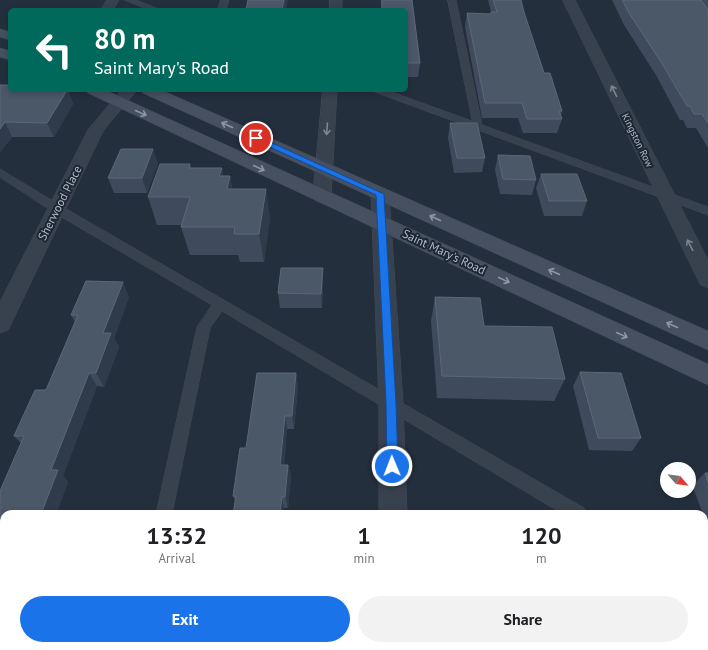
<!DOCTYPE html>
<style>
:root{--surface:#fff;--page:#f2f2f2;--text:#202124;--muted:#757577;--accent:#1a73e8}
body{margin:0;font-family:"PT Sans",sans-serif;background:var(--page);color:var(--text);height:100vh;display:flex;flex-direction:column;font-size:15px;white-space:nowrap}
*{box-sizing:border-box;margin:0}
p{font-size:13px;color:var(--muted)}
.icon{flex:none;width:22px;height:22px;fill:none;stroke:currentColor;stroke-width:2;stroke-linecap:round;stroke-linejoin:round}
.map{position:relative;flex:1;overflow:hidden}
.details{position:absolute;left:0px;top:510px;width:708px;height:140px;display:flex;flex-direction:column;background:var(--surface);border-radius:12px 12px 0 0;box-shadow:0 2px 6px #0003}
.details>*{flex:none}
.top-card{position:absolute;left:8px;top:8px;width:400px;height:84px;border-radius:6px;box-shadow:0 2px 6px #0003;background:#00695c;color:#fff;overflow:hidden}
.needle{width:26px;rotate:118deg}
.tools{position:absolute;left:660px;top:462px;display:grid;gap:8px}
.tools a{display:grid;place-items:center;width:36px;height:36px;border-radius:50%;background:var(--surface);box-shadow:0 2px 6px #0003;font-size:20px}
.pin{position:absolute;display:grid;place-items:center;width:34px;height:34px;color:#fff;margin:-17px;border:2px solid #fff;border-radius:50%;box-shadow:0 1px 4px #0007}
.me{position:absolute;width:44px;margin:-22px;rotate:359deg;stroke-linejoin:round;filter:drop-shadow(0 0 3px #0008)}
.turn{display:flex;align-items:center;gap:14px;height:84px;padding:0 20px;font-size:18px}
.turn .icon{width:52px;height:52px;stroke-width:2.5}
.turn b{display:block;font-size:28px;line-height:34px}
.eta{display:flex;justify-content:space-evenly;align-items:center;height:68px;text-align:center}
.eta b{font-size:24px;font-weight:700;line-height:28px}
.primary-button{display:flex;gap:8px;margin-top:auto;padding:8px 20px}
.primary-button a{flex:1;height:46px;border-radius:24px;background:var(--accent);color:#fff;font-size:16px;font-weight:700;line-height:46px;text-align:center}
.primary-button a+a{background:var(--page);color:var(--text)}
.map>svg:first-child{display:block}
</style>
<div class="map">
<svg width="708" height="650" viewBox="0 0 708 650">
<rect width="100%" height="100%" fill="#242f3e"/>
<g fill="none" stroke-linecap="round" stroke-linejoin="round">
<defs>
<g id="lane">
<path d="M125,0H136L161,10H150Z"/>
<path d="M221,0H229L226,10H218Z"/>
<path d="M448,0H456L482,125L708,207V215L375,92L374,90H386L472,121Z"/>
<path d="M0,169L61,206L584,508L586,514H563L222,311L210,328L172,514H156L197,327L212,305L53,212L0,177Z"/>
<path d="M704,581L708,583V601L704,599Z"/>
<path d="M127,646H145L144,650H126Z"/>
<path d="M643,646H661L662,650H644Z"/>
</g>
<g id="street">
<path d="M107,0H119L113,10H101Z"/>
<rect x="330" y="0" width="12" height="10"/>
<path d="M563,0H575L708,260V288L701,285L698,280Z"/>
<path d="M122,90H137L103,131L11,324L8,330L0,333V302L88,130Z"/>
<path d="M323,90H337L331,197L328,201L322,203L316,201L313,197Z"/>
<path d="M380,188L386,190L389,194L403,403L407,514H379V403L371,194L374,190Z"/>
<rect x="379" y="646" width="32" height="4"/>
</g>
<g id="secondary">
<path d="M0,29L10,32V40L0,37Z"/>
<path d="M0,48L10,51V60L0,57Z"/>
<path d="M86,90H105L708,364V385L88,93Z"/>
<path d="M141,90H161L708,331V350L143,93Z"/>
</g>
</defs>
<!-- lane casing -->
<use href="#lane" stroke="#414a57" stroke-width="1"/>
<!-- street casing -->
<use href="#street" stroke="#414a57" stroke-width="1"/>
<!-- secondary casing -->
<use href="#secondary" stroke="#414a57" stroke-width="1"/>
<!-- lane -->
<use href="#lane" fill="#38414e" fill-rule="evenodd"/>
<!-- street -->
<use href="#street" fill="#38414e" fill-rule="evenodd"/>
<!-- secondary -->
<use href="#secondary" fill="#465061" fill-rule="evenodd"/>
</g>
<!-- wall -->
<g fill="#3f4b5c">
<path d="M381,0H412L420,63L418,77H406V10H381Z"/>
<path d="M488,0H521L524,12L544,73L562,111L561,116L562,119L557,133H523L518,118H482L465,27L467,13L491,14V12Z"/>
<path d="M612,0H708V148L696,128H687L683,120H680L656,75L624,25Z"/>
<path d="M0,85L10,90H68L73,104L54,137H12L0,152Z"/>
<path d="M450,123L485,158L482,172L454,173L448,138Z"/>
<path d="M498,155L536,180L532,195L500,194L495,170Z"/>
<path d="M158,163L147,193H114L108,178Z"/>
<path d="M190,164L191,168H222L223,176H230L232,189L270,217L264,262H240L238,255H190L181,227L182,225H157L148,197Z"/>
<path d="M541,174L587,201L582,216H544L536,188Z"/>
<path d="M323,283L322,308H280L278,293Z"/>
<path d="M129,297L114,338L119,347L104,387L97,386L63,476L68,482L56,514H4V529H1L0,528V491L21,443L14,436L46,390L75,322L71,315Z"/>
<path d="M435,297L484,326L565,379L554,401L437,398L431,321Z"/>
<path d="M580,372L641,438L632,451L589,450L573,386Z"/>
<path d="M296,373L298,387L294,429H287L284,465H288L291,476L288,508H284V514H233L235,501L233,496L246,448Z"/>
<path d="M705,473H708V527L704,516V514H703L692,485Z"/>
<path d="M496,646H556L557,650H496Z"/>
</g>
<!-- shaded-wall -->
<g fill="#2f3b4b">
<path d="M284,0H288L286,10H282Z"/>
<path d="M68,90L73,104L54,137L47,123Z"/>
<path d="M5,122L12,137L0,152V129Z"/>
<path d="M153,149L158,163L147,193L142,178Z"/>
<path d="M222,168L227,196L219,176Z"/>
<path d="M230,176L235,204L227,189Z"/>
<path d="M266,189L270,217L264,262L259,234Z"/>
<path d="M323,268V283L322,308L321,294Z"/>
<path d="M123,282L129,297L114,338L119,347L104,387L96,373L103,333Z"/>
<path d="M89,373L97,386L63,476L68,482L56,514H41L51,470Z"/>
<path d="M296,373L298,387L294,429L292,416Z"/>
<path d="M285,416L287,429L283,476L280,465Z"/>
<path d="M288,465L291,476L288,508L285,497Z"/>
<path d="M282,497L284,508V514H280Z"/>
<path d="M24,646H40L38,650H22Z"/>
<path d="M268,646H272V650H267Z"/>
</g>
<!-- building -->
<g fill="#4b5868" stroke="#5c6777">
<path d="M248,0H284L282,10H246Z"/>
<path d="M382,0H412L420,63H406V10H382Z"/>
<path d="M493,0H521L524,12L544,73H550L562,111H559L562,119H527L522,103H485L467,13L491,14V12H497Z"/>
<path d="M622,0H701L708,10V123L702,114H694L690,106H687L661,62L629,13Z"/>
<path d="M0,85H10V90H67L47,123L5,122L0,129Z"/>
<path d="M450,123H477L485,158H457Z"/>
<path d="M121,149H153L142,178H108Z"/>
<path d="M498,155L530,156L536,180L503,179Z"/>
<path d="M160,164H190L189,168H222L219,176H230L227,189H266L259,234H234L235,227H181L190,197H148Z"/>
<path d="M541,174H577L587,201H549Z"/>
<path d="M281,268H323L321,294L278,293Z"/>
<path d="M86,281L123,282L103,333H111L96,373H89L51,470H58L41,514H4V519L0,518V491L24,436H14L35,390H46L78,315H71Z"/>
<path d="M435,297L480,298L484,326L552,327L565,379L442,376Z"/>
<path d="M580,372L621,373L641,438H598Z"/>
<path d="M257,373H296L292,416H285L280,465H288L285,497H282L280,514H233L236,496H233L240,448H246Z"/>
<path d="M705,473H708V482Z"/>
<path d="M0,572L4,573V646H24L22,650H0Z"/>
<path d="M214,646H268L267,650H214Z"/>
<path d="M503,646H556L557,650H503Z"/>
</g>
<!-- one-way arrows -->
<defs><path id="oneway-shaft" d="M-6 0H5M1.5-3L5.5 0L1.5 3" fill="none" stroke-width="1.6" stroke-linecap="round" stroke-linejoin="round"/></defs>
<g stroke="#7c8592">
<use href="#oneway-shaft" transform="translate(614 91) rotate(-116)"/>
<use href="#oneway-shaft" transform="translate(327 129) rotate(94)"/>
<use href="#oneway-shaft" transform="translate(690 245) rotate(-117)"/>
</g>
<g stroke="#8e96a5">
<use href="#oneway-shaft" transform="translate(141 113) rotate(25)"/>
<use href="#oneway-shaft" transform="translate(227 125) rotate(-156)"/>
<use href="#oneway-shaft" transform="translate(259 168) rotate(25)"/>
<use href="#oneway-shaft" transform="translate(435 218) rotate(-156)"/>
<use href="#oneway-shaft" transform="translate(554 272) rotate(-156)"/>
<use href="#oneway-shaft" transform="translate(504 280) rotate(25)"/>
<use href="#oneway-shaft" transform="translate(672 325) rotate(-156)"/>
<use href="#oneway-shaft" transform="translate(622 335) rotate(25)"/>
</g>
<!-- route -->
<path fill="#1a73e8" stroke="#114b97" d="M254,137H259L384,194L396,403L398,466L396,470L392,471L389,470L387,466L386,403L376,195L254,140Z"/>
<g text-anchor="middle" stroke-width="4" stroke-linejoin="round" paint-order="stroke">
<!-- far-street labels -->
<g font-size="10" fill="#b4bcc9" stroke="#1d2633">
<text transform="translate(638 140) rotate(64)" y="4">Kingston Row</text>
</g>
<!-- street labels -->
<g font-size="12" fill="#b4bcc9" stroke="#1d2633">
<text transform="translate(60 203) rotate(-63)" y="4">Sherwood Place</text>
<text transform="translate(444 252) rotate(25)" y="4">Saint Mary's Road</text>
</g>
</g>
</svg>
<div class="tools">
<a><svg class="needle" viewBox="-14 -14 28 28"><path d="M0-13l5 13h-10z" fill="#e53935"/><path d="M0 13l5-13h-10z" fill="#757577"/></svg></a>
</div>
<div class="pin" style="left:256px;top:138px;background:#d93025"><svg class="icon" aria-label="arrive" viewBox="0 0 24 24"><path d="M6 21V4h12l-3 4 3 4H6"/></svg></div>
<svg class="me" style="left:392px;top:466px" viewBox="-20 -20 40 40"><circle r="17" fill="#1a73e8" stroke="#fff" stroke-width="3"/><path d="M0-11L8 9 0 5-8 9z" fill="#fff"/></svg>
<div class="top-card">
<div class="turn"><svg class="icon" aria-label="left" viewBox="0 0 24 24"><path d="M17 20v-9H6M10 6l-5 5 5 5"/></svg><div><b>80 m</b>Saint Mary's Road</div></div>
</div>
<section class="details">
<div class="eta">
<div><b>13:32</b><p>Arrival</p></div>
<div><b>1</b><p>min</p></div>
<div><b>120</b><p>m</p></div>
</div>
<div class="primary-button"><a>Exit</a><a>Share</a></div>
</section>
</div>
